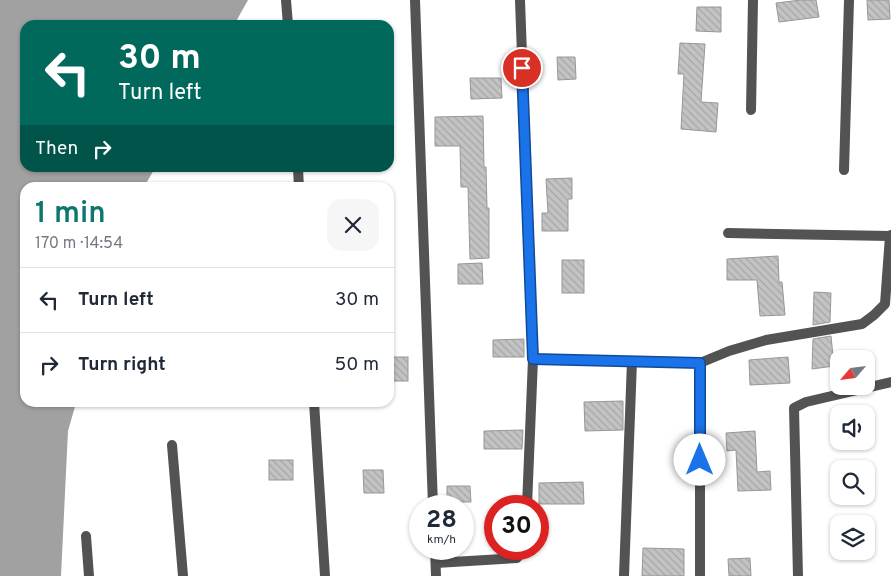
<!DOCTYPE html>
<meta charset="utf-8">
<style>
:root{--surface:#fff;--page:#f6f6f7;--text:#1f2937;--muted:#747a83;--line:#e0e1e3;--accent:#0f766e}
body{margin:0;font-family:Overpass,sans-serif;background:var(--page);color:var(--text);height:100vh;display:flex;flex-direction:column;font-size:19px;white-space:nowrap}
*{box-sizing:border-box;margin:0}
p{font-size:16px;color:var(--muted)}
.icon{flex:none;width:28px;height:28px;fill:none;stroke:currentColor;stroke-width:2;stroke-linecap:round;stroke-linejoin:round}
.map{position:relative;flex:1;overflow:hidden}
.drawer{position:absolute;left:20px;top:182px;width:374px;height:225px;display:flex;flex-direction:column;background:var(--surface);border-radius:15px;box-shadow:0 1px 4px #0004}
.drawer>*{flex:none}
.hud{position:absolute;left:20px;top:20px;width:374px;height:152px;border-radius:15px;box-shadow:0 1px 4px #0004;background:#00695c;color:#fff;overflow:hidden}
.needle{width:32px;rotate:242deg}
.controls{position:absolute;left:830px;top:350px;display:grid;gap:10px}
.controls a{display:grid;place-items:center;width:45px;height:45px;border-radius:10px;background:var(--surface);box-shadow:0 1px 4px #0004;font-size:25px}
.speed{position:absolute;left:409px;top:495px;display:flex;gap:10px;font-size:25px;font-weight:700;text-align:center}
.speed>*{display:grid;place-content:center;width:65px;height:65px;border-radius:50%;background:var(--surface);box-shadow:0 1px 4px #0004;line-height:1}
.speed small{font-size:12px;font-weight:400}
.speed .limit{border:8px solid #d22;background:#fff;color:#111}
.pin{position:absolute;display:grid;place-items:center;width:42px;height:42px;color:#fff;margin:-21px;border:2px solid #fff;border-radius:50%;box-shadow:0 1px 5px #0007}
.me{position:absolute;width:55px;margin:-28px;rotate:0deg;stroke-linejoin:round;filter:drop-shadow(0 0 4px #0008)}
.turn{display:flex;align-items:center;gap:18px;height:105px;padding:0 15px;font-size:22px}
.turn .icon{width:65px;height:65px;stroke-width:2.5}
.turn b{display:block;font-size:35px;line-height:42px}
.then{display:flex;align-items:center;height:48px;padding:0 15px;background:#0003;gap:10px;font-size:19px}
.round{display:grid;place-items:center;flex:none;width:52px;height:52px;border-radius:15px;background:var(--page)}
.head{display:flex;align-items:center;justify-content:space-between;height:85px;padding:0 15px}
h1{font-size:30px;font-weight:600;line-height:38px;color:var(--accent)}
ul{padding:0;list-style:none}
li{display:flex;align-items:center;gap:15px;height:65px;padding:0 15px;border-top:1px solid var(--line)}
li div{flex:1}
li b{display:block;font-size:19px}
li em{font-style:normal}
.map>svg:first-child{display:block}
</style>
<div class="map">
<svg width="891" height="576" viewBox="0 0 891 576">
<defs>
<pattern id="building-back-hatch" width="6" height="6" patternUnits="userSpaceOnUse" patternTransform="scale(1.25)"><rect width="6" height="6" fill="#c3c3c3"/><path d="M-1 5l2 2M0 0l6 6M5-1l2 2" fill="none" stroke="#a6a6a6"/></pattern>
</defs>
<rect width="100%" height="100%" fill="#fff"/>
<!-- water -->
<path fill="#a1a1a1" d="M0,0H248L234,25H25V168H155L144,187L25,188V402L76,403L68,431L61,576H0Z"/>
<!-- building -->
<g fill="url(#building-back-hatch)" stroke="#979797">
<path d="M801,0H816L819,17L779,22L776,3Z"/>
<path d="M867,0H889L890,19L868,20Z"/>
<path d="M697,7H721V32L696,31Z"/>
<path d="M680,43L705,44L701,102L718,103L716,132L681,129L684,74H678Z"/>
<path d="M557,57H575L576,79L558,80Z"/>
<path d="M470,78H501L502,98L471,99Z"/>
<path d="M483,116L484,167H486L487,208H489V258L470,259L468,187H461L460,146H435V117Z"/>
<path d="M572,178V199H568V231H542V213H548L546,179Z"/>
<path d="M778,256L779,282H782L785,315L760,316L757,280H727V259Z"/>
<rect x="562" y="260" width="22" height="33"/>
<path d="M482,263L483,284H458V264Z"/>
<path d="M814,292L831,293L830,322L813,325Z"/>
<path d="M831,336L834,366L812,369L813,339Z"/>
<path d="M524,339V357H493V340Z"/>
<rect x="389" y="357" width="19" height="24"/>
<path d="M788,357L790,383L750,385L749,360Z"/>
<path d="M623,401V430L585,431L584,402Z"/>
<path d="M523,430L522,449H484V431Z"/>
<path d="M755,431L757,472L770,471L771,490L738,491L736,450L727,451L726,433Z"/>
<rect x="269" y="460" width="24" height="20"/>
<path d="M363,470H383L384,493H364Z"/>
<path d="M583,482L584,504H539V483Z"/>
<path d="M447,486H470L471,502H447Z"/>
<path d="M643,548L684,549V576H642Z"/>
<path d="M750,558L751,576H729L728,559Z"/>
</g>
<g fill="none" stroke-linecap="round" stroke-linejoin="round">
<!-- minor -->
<g stroke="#535353" stroke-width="10">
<path d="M286,0L288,25"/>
<path d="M415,0L433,506"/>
<path d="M520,0L533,359L527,506"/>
<path d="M751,110L753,0"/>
<path d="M298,168L299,188"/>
<path d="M844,170L849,0"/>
<path d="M728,233L890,236"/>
<path d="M533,359L700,363L729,351L766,340L862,324L874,315L885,304L890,236L891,235"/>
<path d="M700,363V576"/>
<path d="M314,402L325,576"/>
<path d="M172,445L183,576"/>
<path d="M86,536L89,576"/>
<path d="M435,549L436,576"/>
<path d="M436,563L517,558L523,549"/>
<path d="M624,576L632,361"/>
<path d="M798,576L794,408L806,402L891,382"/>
</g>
</g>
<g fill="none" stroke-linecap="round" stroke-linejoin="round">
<defs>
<path id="route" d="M522,68L533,359L700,363V460"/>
</defs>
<!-- route casing -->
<use href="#route" stroke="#114b97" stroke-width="12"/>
<!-- route -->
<use href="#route" stroke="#1a73e8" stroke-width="9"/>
</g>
</svg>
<div class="controls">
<a><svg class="needle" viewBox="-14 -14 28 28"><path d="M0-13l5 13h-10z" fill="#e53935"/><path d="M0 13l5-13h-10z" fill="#747a83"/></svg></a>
<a><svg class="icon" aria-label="sound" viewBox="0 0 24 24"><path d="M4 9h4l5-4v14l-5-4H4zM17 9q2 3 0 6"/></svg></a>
<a><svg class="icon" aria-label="search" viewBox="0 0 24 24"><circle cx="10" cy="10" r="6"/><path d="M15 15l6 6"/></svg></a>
<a><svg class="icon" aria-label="layers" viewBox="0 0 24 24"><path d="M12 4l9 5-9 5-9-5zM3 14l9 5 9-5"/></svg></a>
</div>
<div class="speed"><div>28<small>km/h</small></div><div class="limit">30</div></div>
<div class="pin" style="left:522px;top:68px;background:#d93025"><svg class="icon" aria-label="arrive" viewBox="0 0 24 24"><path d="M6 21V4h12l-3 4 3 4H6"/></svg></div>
<svg class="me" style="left:700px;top:460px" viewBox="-20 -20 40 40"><circle r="19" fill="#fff"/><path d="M0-13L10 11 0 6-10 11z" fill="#1a73e8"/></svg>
<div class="hud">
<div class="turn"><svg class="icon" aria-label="left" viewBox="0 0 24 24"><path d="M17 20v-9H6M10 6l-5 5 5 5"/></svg><div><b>30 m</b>Turn left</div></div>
<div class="then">Then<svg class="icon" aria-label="right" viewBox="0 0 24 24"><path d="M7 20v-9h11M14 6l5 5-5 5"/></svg></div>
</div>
<section class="drawer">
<div class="head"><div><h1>1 min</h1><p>170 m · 14:54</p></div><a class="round"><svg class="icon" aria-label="close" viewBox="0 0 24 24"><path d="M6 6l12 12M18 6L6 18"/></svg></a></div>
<ul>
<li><svg class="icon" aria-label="left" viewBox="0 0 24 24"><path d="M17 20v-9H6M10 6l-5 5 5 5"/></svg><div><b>Turn left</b></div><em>30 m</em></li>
<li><svg class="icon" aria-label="right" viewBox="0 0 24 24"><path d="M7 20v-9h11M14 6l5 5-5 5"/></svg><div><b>Turn right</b></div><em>50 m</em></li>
</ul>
</section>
</div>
